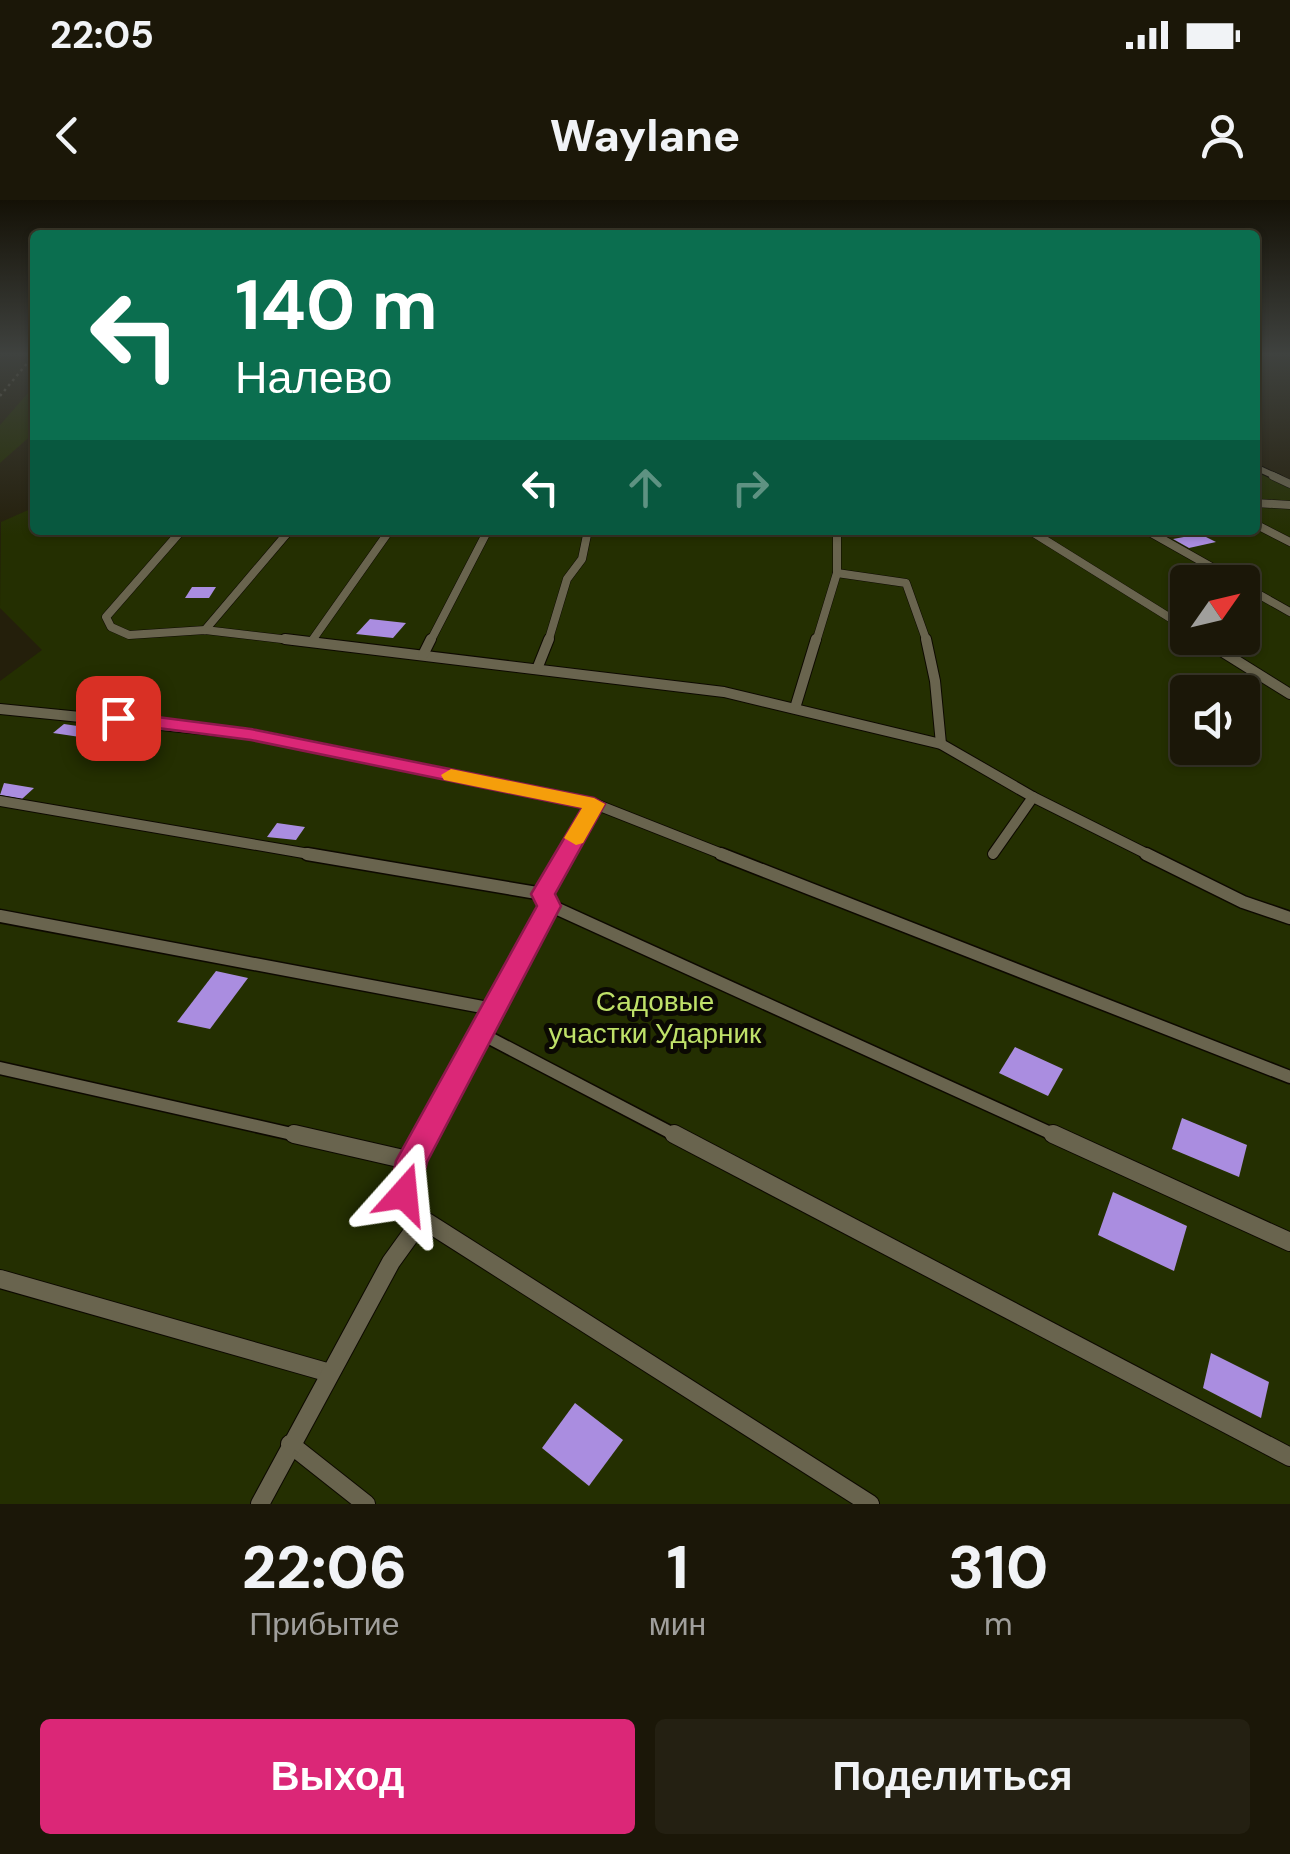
<!DOCTYPE html>
<html lang="ru">
<meta charset="utf-8">
<style>
:root{--surface:#1b1708;--page:#242012;--text:#f1f3f6;--muted:#a09f9c;--line:#393629;--accent:#db2777}
body{margin:0;font-family:"DM Sans",sans-serif;background:var(--page);color:var(--text);height:100vh;display:flex;flex-direction:column;font-size:38px;white-space:nowrap}
*{box-sizing:border-box;margin:0}
p{font-size:32px;color:var(--muted)}
.icon{flex:none;width:55px;height:55px;fill:none;stroke:currentColor;stroke-width:2;stroke-linecap:round;stroke-linejoin:round}
.map{position:relative;height:1304px;overflow:hidden}
.drawer{display:flex;flex-direction:column;background:var(--surface);flex:1}
.drawer>*{flex:none}
.hud{position:absolute;left:30px;top:30px;width:1230px;height:305px;border-radius:10px;box-shadow:0 2px 8px #0004,0 0 0 2px var(--line);background:#0b6e4f;color:#fff;overflow:hidden}
.needle{width:65px;rotate:56deg}
.tools{position:absolute;left:1170px;top:365px;display:grid;gap:20px}
.tools a{display:grid;place-items:center;width:90px;height:90px;border-radius:10px;background:var(--surface);box-shadow:0 2px 8px #0004,0 0 0 2px var(--line);font-size:50px}
.pin{position:absolute;display:grid;place-items:center;width:85px;height:85px;color:#fff;margin:-42px;border-radius:20px;box-shadow:0 5px 15px #0006}
.me{position:absolute;width:110px;margin:-55px;rotate:18deg;stroke-linejoin:round;filter:drop-shadow(0 0 8px #0008)}
.turn{display:flex;align-items:center;gap:35px;height:210px;padding:0 40px;font-size:45px}
.turn .icon{width:130px;height:130px;stroke-width:2.5}
.turn b{display:block;font-size:70px;line-height:85px}
.lanes{display:flex;align-items:center;height:95px;padding:0 40px;background:#0003;justify-content:center;gap:50px;direction:ltr}
.lanes .off{opacity:.35}
.eta{display:flex;justify-content:space-evenly;align-items:center;height:170px;text-align:center}
.eta b{font-size:60px;font-weight:800;line-height:70px}
.cta{display:flex;gap:20px;margin-top:auto;padding:20px 40px}
.cta a{flex:1;height:115px;border-radius:10px;background:var(--accent);color:#fff;font-size:40px;font-weight:800;line-height:115px;text-align:center}
.cta a+a{background:var(--page);color:var(--text)}
.status{display:flex;justify-content:space-between;align-items:center;height:70px;padding:0 50px;background:var(--surface);direction:ltr}
.status svg{height:28px;fill:currentColor}
header{display:flex;justify-content:space-between;align-items:center;height:130px;padding:0 40px;background:var(--surface);font-size:45px;font-weight:800}
.map>svg:first-child{display:block}
</style>
<div class="status"><b>22:05</b><svg viewBox="0 0 49 12"><path d="M0 12V9h3v3zM5 12V6h3v6zM10 12V3h3v9zM15 12V0h3v12zM26 1h20v11H26zM47 4h2v5h-2z"/></svg></div>
<header><svg class="icon" aria-label="back" viewBox="0 0 24 24"><path d="M15 5l-7 7 7 7"/></svg>Waylane<svg class="icon" aria-label="person" viewBox="0 0 24 24"><circle cx="12" cy="8" r="4"/><path d="M4 21q1-7 8-7t8 7"/></svg></header>
<div class="map">
<svg width="1290" height="1304" viewBox="0 0 1290 1304">
<rect width="100%" height="100%" fill="#241f0b"/>
<!-- green -->
<g fill="#242f01" fill-rule="evenodd">
<path d="M35,177V232L0,263V225L28,193Z"/>
<path d="M1255,269L1290,286V1304H0V481L42,450L0,408L1,322L35,307V330H1255ZM1188,382H1242V438H1188ZM1188,492H1242V548H1188Z"/>
</g>
<!-- building -->
<g fill="#aa8de0">
<path d="M1200,334L1216,342L1189,348L1173,339Z"/>
<path d="M192,387H216L209,398H185Z"/>
<path d="M370,419L406,423L393,438L356,434Z"/>
<path d="M64,524L91,528L80,537L53,533Z"/>
<path d="M4,583L34,588L22,599L0,595Z"/>
<path d="M277,623L305,627L296,640L267,637Z"/>
<path d="M216,771L248,778L210,829L177,822Z"/>
<path d="M1015,847L1063,869L1048,896L999,873Z"/>
<path d="M1182,918L1247,945L1239,977L1172,949Z"/>
<path d="M1113,992L1187,1026L1174,1071L1098,1035Z"/>
<path d="M1211,1153L1269,1182L1261,1218L1203,1188Z"/>
<path d="M575,1203L623,1240L589,1286L542,1248Z"/>
</g>
<g fill="none" stroke-linecap="round" stroke-linejoin="round">
<defs>
<path id="lane-far4" d="M1255,267L1279,278"/>
<g id="lane-far3">
<path d="M1273,276L1290,284"/>
<path d="M1255,303L1290,305"/>
<path d="M1255,324L1290,342"/>
<path d="M182,330L106,417L111,427L129,435L205,430L307,442"/>
<path d="M1029,330L1188,429"/>
<path d="M1146,330L1238,382"/>
<path d="M837,373L906,383L927,442"/>
<path d="M1242,385L1290,412"/>
<path d="M205,430L290,330"/>
<path d="M1200,438L1206,442"/>
<path d="M311,442L390,330"/>
<path d="M430,442L488,330"/>
<path d="M548,442L567,379L582,359L588,330"/>
<path d="M816,442L837,373V330"/>
</g>
<g id="lane-far2">
<path d="M285,439L724,492L941,544L1033,597L1151,656"/>
<path d="M926,439L935,481L941,544"/>
<path d="M1202,439L1290,494"/>
<path d="M423,455L431,439"/>
<path d="M537,469L549,439"/>
<path d="M795,508L816,439"/>
<path d="M0,509L251,534L595,604L727,656"/>
<path d="M0,601L321,656"/>
<path d="M993,654L1033,597"/>
<path d="M565,656L595,604"/>
</g>
<g id="lane-far1">
<path d="M307,654L543,694"/>
<path d="M721,654L1290,877"/>
<path d="M1146,654L1243,702L1290,718"/>
<path d="M549,705L1059,937"/>
<path d="M0,716L493,809"/>
<path d="M480,833L679,937"/>
<path d="M0,868L305,937"/>
<path d="M425,937L549,705L543,694L566,654"/>
</g>
<g id="lane">
<path d="M294,934L412,961"/>
<path d="M674,934L1290,1257"/>
<path d="M1053,934L1290,1042"/>
<path d="M422,1019L870,1304"/>
<path d="M0,1079L330,1173"/>
<path d="M290,1244L366,1304"/>
<path d="M260,1304L391,1062L422,1019L405,994L412,961L426,934"/>
</g>
</defs>
<!-- lane-far4 casing -->
<use href="#lane-far4" stroke="#0d0900" stroke-width="8"/>
<!-- lane-far3 casing -->
<use href="#lane-far3" stroke="#0d0900" stroke-width="9"/>
<!-- lane-far2 casing -->
<use href="#lane-far2" stroke="#0d0900" stroke-width="12"/>
<!-- lane-far1 casing -->
<use href="#lane-far1" stroke="#0d0900" stroke-width="15"/>
<!-- lane casing -->
<use href="#lane" stroke="#0d0900" stroke-width="20"/>
<!-- path -->
<path stroke="#6f6a59" stroke-width="2.5" stroke-dasharray="2.5 4" stroke-linecap="butt" d="M0,196L29,161L30,153"/>
<!-- lane-far4 -->
<use href="#lane-far4" stroke="#69644e" stroke-width="6"/>
<!-- lane-far3 -->
<use href="#lane-far3" stroke="#69644e" stroke-width="8"/>
<!-- lane-far2 -->
<use href="#lane-far2" stroke="#69644e" stroke-width="10"/>
<!-- lane-far1 -->
<use href="#lane-far1" stroke="#69644e" stroke-width="12"/>
<!-- lane -->
<use href="#lane" stroke="#69644e" stroke-width="18"/>
</g>
<!-- sky -->
<linearGradient id="sky" x2="0" y2="1"><stop stop-color="#141106"/><stop offset="0.46" stop-color="#3f423f"/><stop offset="1" stop-color="#3f423f" stop-opacity="0"/></linearGradient>
<rect width="1290" height="335" fill="url(#sky)"/>
<!-- route -->
<path fill="#db2777" stroke="#8e194d" stroke-width="2.5" d="M118,512L251,529L594,598L605,604L555,694L561,706L427,962L416,1004L404,1008L393,1004L389,994L396,961L537,706L531,694L582,608L251,540L111,522L108,518Z"/>
<!-- slow -->
<path fill="#f59e0b" d="M451,569L594,598L605,604L583,643L576,645L564,638L582,608L444,580L441,575Z"/>
<g text-anchor="middle" stroke-width="10" stroke-linejoin="round" paint-order="stroke">
<!-- park labels -->
<g font-size="28" fill="#bfe169" stroke="#0b0903">
<text x="655" y="811">Садовые<tspan x="655" dy="32">участки Ударник</tspan></text>
</g>
</g>
</svg>
<div class="tools">
<a><svg class="needle" viewBox="-14 -14 28 28"><path d="M0-13l5 13h-10z" fill="#e53935"/><path d="M0 13l5-13h-10z" fill="#a09f9c"/></svg></a>
<a><svg class="icon" aria-label="sound" viewBox="0 0 24 24"><path d="M4 9h4l5-4v14l-5-4H4zM17 9q2 3 0 6"/></svg></a>
</div>
<div class="pin" style="left:118px;top:518px;background:#d93025"><svg class="icon" aria-label="arrive" viewBox="0 0 24 24"><path d="M6 21V4h12l-3 4 3 4H6"/></svg></div>
<svg class="me" style="left:404px;top:994px" viewBox="-20 -20 40 40"><path d="M0-17L14 15 0 8-14 15z" fill="#db2777" stroke="#fff" stroke-width="4"/></svg>
<div class="hud">
<div class="turn"><svg class="icon" aria-label="left" viewBox="0 0 24 24"><path d="M17 20v-9H6M10 6l-5 5 5 5"/></svg><div><b>140 m</b>Налево</div></div>
<div class="lanes"><svg class="icon" aria-label="left" viewBox="0 0 24 24"><path d="M17 20v-9H6M10 6l-5 5 5 5"/></svg><svg class="icon off" aria-label="ahead" viewBox="0 0 24 24"><path d="M12 20V5M6 11l6-6 6 6"/></svg><svg class="icon off" aria-label="right" viewBox="0 0 24 24"><path d="M7 20v-9h11M14 6l5 5-5 5"/></svg></div>
</div>
</div>
<section class="drawer">
<div class="eta">
<div><b>22:06</b><p>Прибытие</p></div>
<div><b>1</b><p>мин</p></div>
<div><b>310</b><p>m</p></div>
</div>
<div class="cta"><a>Выход</a><a>Поделиться</a></div>
</section>
